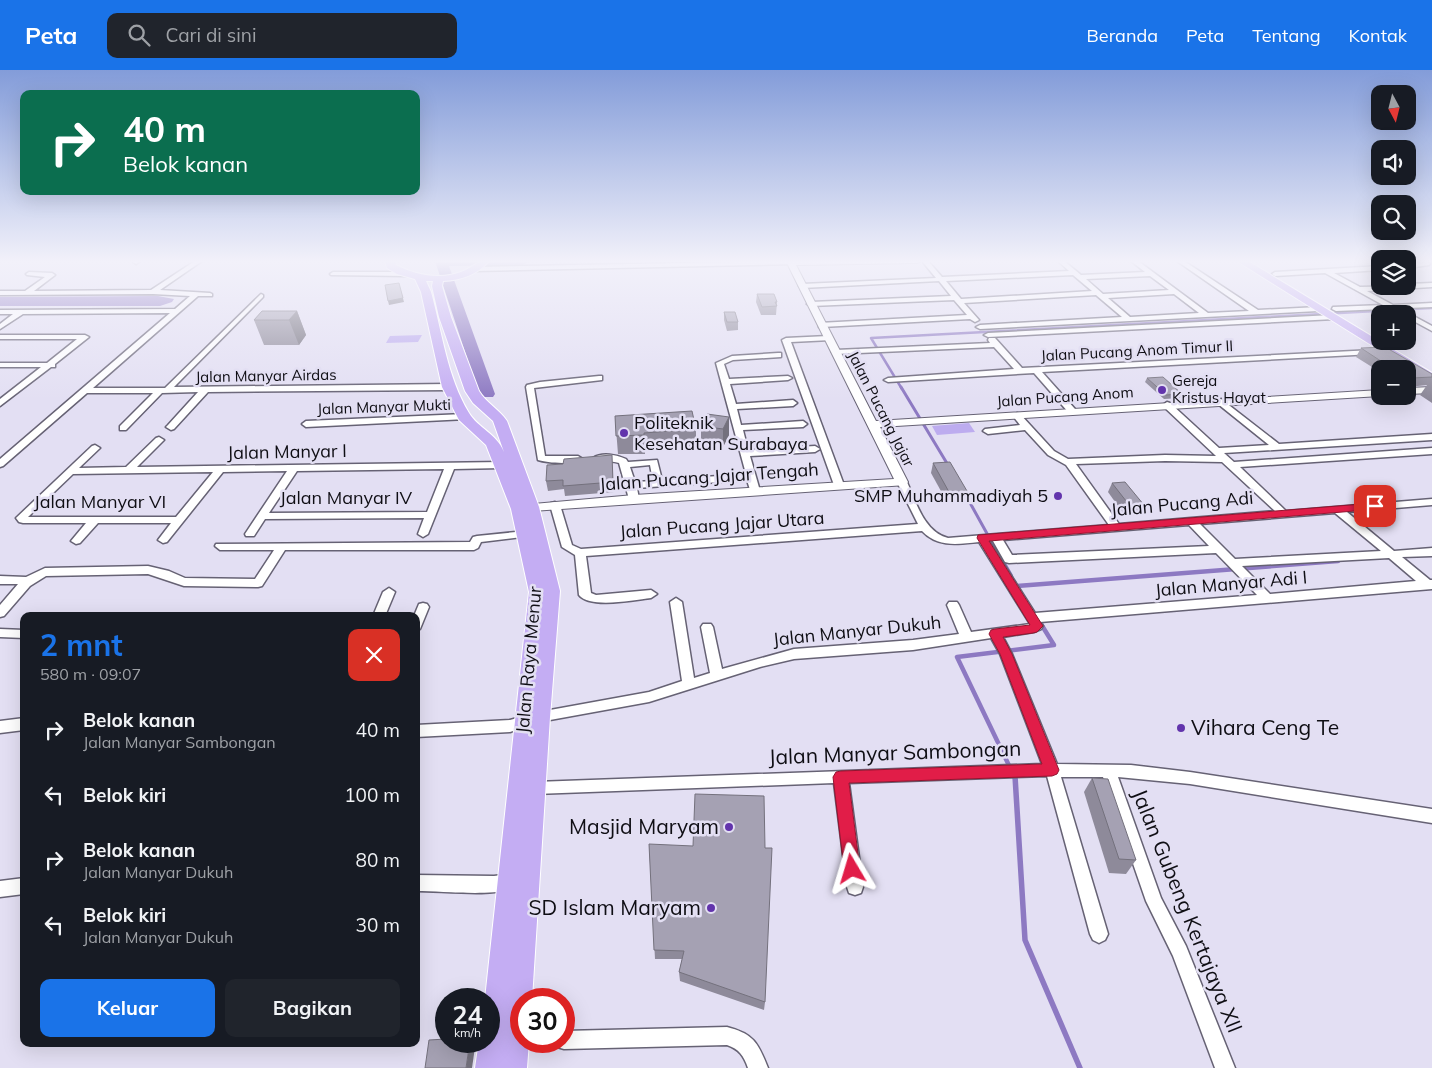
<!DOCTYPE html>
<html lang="id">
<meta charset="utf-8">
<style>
:root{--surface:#171b24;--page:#20242c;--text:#f1f3f6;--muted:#9ea1a6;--accent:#1a73e8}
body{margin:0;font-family:Mulish,sans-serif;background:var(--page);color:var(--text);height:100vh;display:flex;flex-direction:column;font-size:19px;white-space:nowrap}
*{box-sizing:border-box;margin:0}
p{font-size:16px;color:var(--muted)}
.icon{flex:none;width:28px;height:28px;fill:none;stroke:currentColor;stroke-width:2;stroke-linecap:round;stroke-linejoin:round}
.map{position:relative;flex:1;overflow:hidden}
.panel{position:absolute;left:20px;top:542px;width:400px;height:435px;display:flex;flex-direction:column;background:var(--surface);border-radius:10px;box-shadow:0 5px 20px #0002}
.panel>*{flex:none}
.guide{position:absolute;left:20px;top:20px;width:400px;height:105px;border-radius:10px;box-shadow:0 5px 20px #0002;background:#0b6e4f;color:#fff;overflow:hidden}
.needle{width:32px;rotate:173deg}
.controls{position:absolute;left:1371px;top:15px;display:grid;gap:10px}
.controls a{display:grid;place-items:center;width:45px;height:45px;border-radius:10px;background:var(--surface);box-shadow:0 5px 20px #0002;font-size:25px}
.speed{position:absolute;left:435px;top:918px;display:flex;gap:10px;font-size:25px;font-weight:700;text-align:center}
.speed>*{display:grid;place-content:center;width:65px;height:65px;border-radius:50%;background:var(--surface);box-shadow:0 5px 20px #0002;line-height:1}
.speed small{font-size:12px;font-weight:400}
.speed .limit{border:8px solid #d22;background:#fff;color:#111}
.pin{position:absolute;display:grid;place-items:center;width:42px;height:42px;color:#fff;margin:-21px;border-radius:10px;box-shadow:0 2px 8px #0006}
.me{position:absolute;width:55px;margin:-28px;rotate:353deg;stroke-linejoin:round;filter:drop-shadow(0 0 4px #0008)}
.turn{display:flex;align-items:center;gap:18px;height:105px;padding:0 20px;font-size:22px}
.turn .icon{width:65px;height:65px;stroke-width:2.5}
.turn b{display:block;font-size:35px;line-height:42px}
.round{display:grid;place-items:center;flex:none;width:52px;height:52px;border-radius:10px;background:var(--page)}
.head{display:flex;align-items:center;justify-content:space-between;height:85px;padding:0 20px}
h1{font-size:30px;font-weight:700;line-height:38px;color:var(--accent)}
.button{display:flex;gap:10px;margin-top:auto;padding:10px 20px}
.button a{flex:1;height:58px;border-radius:10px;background:var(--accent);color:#fff;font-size:20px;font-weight:700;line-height:58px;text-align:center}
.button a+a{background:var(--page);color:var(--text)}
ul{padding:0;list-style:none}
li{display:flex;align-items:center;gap:15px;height:65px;padding:0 20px}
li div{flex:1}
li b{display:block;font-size:19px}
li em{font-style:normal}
header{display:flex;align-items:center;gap:30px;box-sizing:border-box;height:70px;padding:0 25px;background:var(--accent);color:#fff}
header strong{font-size:24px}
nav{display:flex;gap:28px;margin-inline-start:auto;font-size:18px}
.search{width:350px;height:45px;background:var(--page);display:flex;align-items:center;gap:12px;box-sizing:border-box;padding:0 18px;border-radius:10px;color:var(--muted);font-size:19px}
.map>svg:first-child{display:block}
</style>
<header>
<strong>Peta</strong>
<div class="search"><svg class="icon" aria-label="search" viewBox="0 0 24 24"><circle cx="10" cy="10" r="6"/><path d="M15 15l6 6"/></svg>Cari di sini</div>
<nav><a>Beranda</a><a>Peta</a><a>Tentang</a><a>Kontak</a></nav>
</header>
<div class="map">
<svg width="1432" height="998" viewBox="0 0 1432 998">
<rect width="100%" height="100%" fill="#e3dff3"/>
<!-- green -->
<g fill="#bdacef">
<path d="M422,265L418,272L386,273L390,266Z"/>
<path d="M969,353L975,362L937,365L932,356Z"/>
</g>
<!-- water -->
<path fill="#8d79c2" d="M158,226L174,229L172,232L160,236H0V227Z"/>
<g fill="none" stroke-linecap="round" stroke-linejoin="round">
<!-- stream-far3 -->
<path stroke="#8d79c2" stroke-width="2.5" d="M902,319L871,268L1432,238"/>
<!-- stream-far2 -->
<g stroke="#8d79c2" stroke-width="3">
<path d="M901,317L948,395"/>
<path d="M964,422L1000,487"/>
</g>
<!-- stream-far1 -->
<g stroke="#8d79c2" stroke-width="4.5">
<path d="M999,485L1011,506"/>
<path d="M1017,516L1338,491"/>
<path d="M1015,708L957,587L1054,575L1041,554"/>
</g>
<!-- stream -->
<path stroke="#8d79c2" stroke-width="5.5" d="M1015,706L1025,870L1080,998"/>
<!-- river -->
<path fill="#8d79c2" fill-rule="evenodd" d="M435,191H529L523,195L449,196L495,324L493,327H481L479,324Z"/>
<defs>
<g id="minor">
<path d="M134,191H141L136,194L133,192Z"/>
<path d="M195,191H202L160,220L210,223L212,224V226H198L93,318H165L261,224L263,225V227L174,317L449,314L453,317L449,320L208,322L174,359L171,360L166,357L168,355L198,322L162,323L126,360H120V356L153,323H87L3,396L0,397V389L170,243L23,244L0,259V254L13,244H0V240L175,239L190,226L153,224L0,225V221H25L45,207L27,205L26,204L29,202L52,203L55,205L34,221L151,220Z"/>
<path d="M791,191L793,192V194L474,201L471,199L474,197Z"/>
<path d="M922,191H928L942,207L1069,201L1058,191H1064L1081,205L1145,202L1131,191H1138L1208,243L1249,241L1177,191H1184L1258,240L1318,237L1322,239L1318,241L980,259L976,257L980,255L1122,247L1096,225L964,233L979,250L975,252L970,249L822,257H819V253L967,245L954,230L811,236L807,234L811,232L951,226L939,211L802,218L799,216L802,214L936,208ZM1073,205L1092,221L961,229L946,211ZM1150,206L1169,220L1103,224L1086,209ZM1174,224L1199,243L1130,247L1108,228Z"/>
<path d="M1427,192L1430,194L1429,195L1408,198V194Z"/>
<path d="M1380,196V200L1334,203L1360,217L1408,216V214L1432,213V217L1367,221L1393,235L1432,233V237L1336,241L1332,239L1333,237L1383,235L1325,203L1275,206L1272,204L1275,202Z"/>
<path d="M333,202H407L410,204L407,206L331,205L330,204Z"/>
<path d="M1408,243L1432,256V261L1408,248V244H1405Z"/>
<path d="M1332,245H1335V249L988,267L984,265L988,263Z"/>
<path d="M0,265H85L89,267L55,294V297H51L0,336V329L41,297H0V293H47L77,269H0Z"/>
<path d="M828,266H831V270L791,272L844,415L839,418L834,415L782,270L786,268Z"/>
<path d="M989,268H995L1022,298L1373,280L1377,282L1373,284L1042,302L1075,339L1076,341L1072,344L1069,343L1034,303L888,312L884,310L888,308L1014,299L994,277L836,284L832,282L836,280L990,273L988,270Z"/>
<path d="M778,283H781V287L733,290L724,294L729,309L788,306L792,308L788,310L730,314L736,334L793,330L797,333L793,336L737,339L741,355L803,351L807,354L803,357L743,360L748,380L815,376L820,379L815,382L750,386L760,421L759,423H751L747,410L637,418L639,429L634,432L629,429L619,393C611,390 600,393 593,388C602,382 617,385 626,389L628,392L657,390L662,410L746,404L716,293L732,286ZM650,395L653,411L635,412L630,397Z"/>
<path d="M599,306H602V310L534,318L545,386H578L583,389C575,395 547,393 538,390L526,317L527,315L540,312Z"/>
<path d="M1221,329L1279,374L1432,364V370L1224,383L1234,392L1432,378V384L1240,397L1286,441L1432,429V435L1347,442L1394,481L1432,478V486L1402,487L1430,510H1432V519L1040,552L1043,556L1041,559L1034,562L1003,567L1012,584L1057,694L1131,695L1190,702L1432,739V753L1190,714L1118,707L1161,828L1186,876L1235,998H1215L1173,886L1146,831L1103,707H1061L1108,864L1105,870L1099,873L1093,870L1090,864L1047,706L849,713L863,817L861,823L855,825L849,823L847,817L834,713L535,724L530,723L528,718L530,713L535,712L1042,694L1000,584L991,568L913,580L794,589L760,597L649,632L539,652L510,662L416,667V655L510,650L539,642L649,622L682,611L670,532L676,528L682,532L694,608L710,603L701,557L703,554H711L713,557L722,599L794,579L913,570L959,564L947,535L949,532H957L959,535L971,562L1030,554L979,472C958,474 938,478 922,461L586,486L591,523L596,525L651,520L657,524L651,528C634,530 590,539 579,525L575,485L562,477L550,435L551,433L555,432L560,435L572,475L581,479L918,454L897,412L902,409L907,412C916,432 924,462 948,468L1109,455L1066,395L1048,385L1025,360L988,364L983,361L985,359L1020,355L1013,346L1017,343L1020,344L1054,381L1068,389L1165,385L1216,386L1164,337L1163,335L1167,332L1170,333L1219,378L1269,375L1218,334V330ZM1165,391L1222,392L1275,441L1119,454L1076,394ZM1335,443L1381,481L1235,489L1200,454ZM1189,455L1209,476L1012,485L1003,470ZM989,471H993L1005,492L1009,493L1216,483L1257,525L1035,543ZM1389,488L1416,511L1270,524L1242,496Z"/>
<path d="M464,344L468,347L467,349L306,357L302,354L306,351Z"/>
<path d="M159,367L164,370L137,397L502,392L507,395L502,398L454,399L428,464L423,467L418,464L424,448L265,449L254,466H246L245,464L287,401L223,402L167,472L163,473L158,470L171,453H98L80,473L76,474L71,471L86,453H23L19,452L16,448L92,376L95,375L100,378L79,398L126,397L156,368ZM444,399L427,442L269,443L297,401ZM213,402L176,447H28L73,404Z"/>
<path d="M526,461L531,464L530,466L481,472L478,478L474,480H285L262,516L258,517L184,516L148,504L46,506L30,516L4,546L0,547V535L18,514H0V506L26,507L45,498L148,496L169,501L185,508L255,509L274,480H220L215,476L216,474L470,472L473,467L477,466Z"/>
<path d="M389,518L395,522L385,546H373L383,522Z"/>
<path d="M423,533L427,534L429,537L420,559L416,560V546H414L419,534Z"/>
<path d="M0,559L24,560V568L0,567Z"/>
<path d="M24,648V660L0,663V651Z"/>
<path d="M510,804L516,806L518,812L516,818C492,827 443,821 416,821V805L494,806Z"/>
<path d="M24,808V824L0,827V811Z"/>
<path d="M727,957C754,964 758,973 768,998H748C744,986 739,979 727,975L564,979L557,977L555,971H564V961Z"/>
</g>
<g id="tertiary">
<path d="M786,191H921L917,193L796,195L876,351L1380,320V326L880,357L908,412L906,415L518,442L516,439L522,435L634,425L894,409Z"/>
<path d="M1432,317V323L1408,324V318Z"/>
</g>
<g id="primary">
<path d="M385,191H395L396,195C415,205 440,210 461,202C472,198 477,190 489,191C477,205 461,210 443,211L442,216L451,247L479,321C486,333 499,339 507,351L539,437L560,521L550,647L532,929H521V971H529L527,998H475L479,971H489V929H485L529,522L511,439L486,375L459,350L442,317L421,222L415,209L397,204L387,198ZM426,211H433L432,216L439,247L465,321L473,333L493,351L504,382C497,364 478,358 469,343C447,307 442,262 431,222Z"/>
<path d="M1237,191H1248L1432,303V313Z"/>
</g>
</defs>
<!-- minor casing -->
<use href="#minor" stroke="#666274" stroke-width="3"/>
<!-- tertiary casing -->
<use href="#tertiary" stroke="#666274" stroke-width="2"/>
<!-- primary casing -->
<use href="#primary" stroke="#fff" stroke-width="2"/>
<!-- minor -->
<use href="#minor" fill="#fff" fill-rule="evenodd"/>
<!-- tertiary -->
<use href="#tertiary" fill="#fff" fill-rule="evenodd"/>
<!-- primary -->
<use href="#primary" fill="#c4adf3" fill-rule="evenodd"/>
</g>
<!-- wall -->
<g fill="#8e8a9a">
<path d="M757,224L777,232L776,245H761L756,232Z"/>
<path d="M297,241L306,265L299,275H264L254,250Z"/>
<path d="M724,242L738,252V260L727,261L724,250Z"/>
<path d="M1361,278L1432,304V333L1420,325L1427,315L1408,317V299H1380V302L1356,287Z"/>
<path d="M1147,308L1182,324L1180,328L1164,329L1145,312Z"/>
<path d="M615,346L696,359V378L645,381V384H618Z"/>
<path d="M729,347V365L723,377L701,374V356Z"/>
<path d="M933,393L967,421L965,431L947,432L931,403Z"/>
<path d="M563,394H612L614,422L565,426L564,419L548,421L546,411Z"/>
<path d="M1112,413L1144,435L1139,445L1125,446L1108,422Z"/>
<path d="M1092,708L1136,790L1126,804L1109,803L1084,722Z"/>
<path d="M649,774L765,932L764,940L680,911L679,902L682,889H655Z"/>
</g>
<!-- shaded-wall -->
<g fill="#74717d">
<path d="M400,217L404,232L389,235L388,231Z"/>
<path d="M297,241L306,265L299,275L289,250Z"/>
<path d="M729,347V365L723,377V359Z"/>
<path d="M470,971H472L475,977L472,998H466Z"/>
</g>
<!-- building -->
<g fill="#a5a1b3" stroke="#74717d">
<path d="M399,213L403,228L388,231L385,215Z"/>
<path d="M757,224H774L777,232H775L777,236L762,237Z"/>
<path d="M262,241H297L289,250H254Z"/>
<path d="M724,242H735L738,252H727Z"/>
<path d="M1385,277L1432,304V307L1412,308L1408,306V299H1393L1361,278Z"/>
<path d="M1163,307L1182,324L1166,325L1147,308Z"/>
<path d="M692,341L696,359L644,363V365L616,366L615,346Z"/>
<path d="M707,344L729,347L723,359L701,356Z"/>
<path d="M612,385L613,412L563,416V410L546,411L547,395L563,394L564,389Z"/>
<path d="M950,392L967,421L949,422L933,393Z"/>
<path d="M1125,412L1144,435L1130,436L1112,413Z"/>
<path d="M1092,708L1108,709L1136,790L1119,789Z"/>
<path d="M695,724L764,726L765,778H772L765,932L679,902L684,881L654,880L649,774L693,776Z"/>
<path d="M446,969V971H470L466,998H425L429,970Z"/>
</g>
<!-- sky -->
<linearGradient id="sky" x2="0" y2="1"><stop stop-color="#839cd9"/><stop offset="0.58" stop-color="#f2f1fa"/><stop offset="1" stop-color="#f2f1fa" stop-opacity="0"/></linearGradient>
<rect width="1432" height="330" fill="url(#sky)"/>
<!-- route -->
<path fill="#e11d48" stroke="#92132f" d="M1375,433L1379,434L1380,436L1379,439L989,471L1043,556L1037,562L1033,563L1003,567L1012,584L1059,700L1057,704L1052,706L849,713L860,799L858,804L852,806L847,804L844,799L833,707L836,702L841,701L1042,694L1000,584L989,564L991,560L995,559L1030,555L977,468L978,465Z"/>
<!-- markers -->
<g fill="#6234ac" stroke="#e3dff3" stroke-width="2">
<circle cx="1162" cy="320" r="5"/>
<circle cx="624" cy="363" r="5"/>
<circle cx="1058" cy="426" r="5"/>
<circle cx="1181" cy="658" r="5"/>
<circle cx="729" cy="757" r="5"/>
<circle cx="711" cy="838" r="5"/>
</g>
<g text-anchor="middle" stroke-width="5" stroke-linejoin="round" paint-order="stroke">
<!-- far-street labels -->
<g font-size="15" fill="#0f0e14" stroke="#e3dff3">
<text transform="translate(1137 281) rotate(-3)" y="5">Jalan Pucang Anom Timur II</text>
<text transform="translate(266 306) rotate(-1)" y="5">Jalan Manyar Airdas</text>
<text transform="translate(1065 327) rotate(-4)" y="5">Jalan Pucang Anom</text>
<text transform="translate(384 337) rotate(-2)" y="5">Jalan Manyar Mukti</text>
<text transform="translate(881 339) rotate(63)" y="5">Jalan Pucang Jajar</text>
</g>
<!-- far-poi labels -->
<g font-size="15" fill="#0f0e14" stroke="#e3dff3" text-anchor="start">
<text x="1172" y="316">Gereja<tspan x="1172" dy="17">Kristus Hayat</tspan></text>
</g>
<!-- poi labels -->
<g font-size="18" fill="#0f0e14" stroke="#e3dff3" text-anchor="start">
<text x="634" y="359">Politeknik<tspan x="634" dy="21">Kesehatan Surabaya</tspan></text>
<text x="1048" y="432" text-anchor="end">SMP Muhammadiyah 5</text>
</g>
<!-- street labels -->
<g font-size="18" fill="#0f0e14" stroke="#e3dff3">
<text transform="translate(287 382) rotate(-1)" y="6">Jalan Manyar I</text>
<text transform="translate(709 407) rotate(-4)" y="6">Jalan Pucang Jajar Tengah</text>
<text x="346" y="434">Jalan Manyar IV</text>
<text x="100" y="438">Jalan Manyar VI</text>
<text transform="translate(1182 434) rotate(-5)" y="6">Jalan Pucang Adi</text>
<text transform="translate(722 455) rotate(-4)" y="6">Jalan Pucang Jajar Utara</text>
<text transform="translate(1231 514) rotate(-5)" y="6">Jalan Manyar Adi I</text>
<text transform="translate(857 561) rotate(-6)" y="6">Jalan Manyar Dukuh</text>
<text transform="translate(529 590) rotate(-85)" y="6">Jalan Raya Menur</text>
</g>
<!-- near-poi labels -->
<g font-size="21" fill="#0f0e14" stroke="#e3dff3" text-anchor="end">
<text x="1191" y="665" text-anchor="start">Vihara Ceng Te</text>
<text x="719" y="764">Masjid Maryam</text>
<text x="701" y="845">SD Islam Maryam</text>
</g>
<!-- near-street labels -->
<g font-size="21" fill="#0f0e14" stroke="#e3dff3">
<text transform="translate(895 683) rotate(-2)" y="7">Jalan Manyar Sambongan</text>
<text transform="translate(1187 841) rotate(68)" y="7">Jalan Gubeng Kertajaya XII</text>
</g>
</g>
</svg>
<div class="controls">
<a><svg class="needle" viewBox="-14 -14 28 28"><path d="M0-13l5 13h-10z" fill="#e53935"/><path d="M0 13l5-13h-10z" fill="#9ea1a6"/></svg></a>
<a><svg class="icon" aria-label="sound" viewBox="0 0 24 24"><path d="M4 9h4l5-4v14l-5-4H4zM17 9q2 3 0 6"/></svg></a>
<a><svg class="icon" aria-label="search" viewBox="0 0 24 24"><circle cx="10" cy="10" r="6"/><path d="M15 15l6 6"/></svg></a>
<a><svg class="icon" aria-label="layers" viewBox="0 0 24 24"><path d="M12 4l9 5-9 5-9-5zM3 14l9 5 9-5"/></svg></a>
<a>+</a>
<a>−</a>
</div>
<div class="speed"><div>24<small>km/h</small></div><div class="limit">30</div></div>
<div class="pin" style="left:1375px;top:436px;background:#d93025"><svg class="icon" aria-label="arrive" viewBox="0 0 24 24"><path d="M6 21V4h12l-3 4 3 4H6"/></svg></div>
<svg class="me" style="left:852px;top:799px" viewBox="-20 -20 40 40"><path d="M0-17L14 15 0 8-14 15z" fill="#e11d48" stroke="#fff" stroke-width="4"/></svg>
<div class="guide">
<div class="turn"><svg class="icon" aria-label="right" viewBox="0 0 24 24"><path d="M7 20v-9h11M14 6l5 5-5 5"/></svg><div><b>40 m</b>Belok kanan</div></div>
</div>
<section class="panel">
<div class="head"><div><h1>2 mnt</h1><p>580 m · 09:07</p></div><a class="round" style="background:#d93025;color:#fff"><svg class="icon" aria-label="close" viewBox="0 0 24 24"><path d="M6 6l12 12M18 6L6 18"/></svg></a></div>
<ul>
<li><svg class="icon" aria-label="right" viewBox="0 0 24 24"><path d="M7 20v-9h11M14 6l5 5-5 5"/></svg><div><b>Belok kanan</b><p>Jalan Manyar Sambongan</p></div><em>40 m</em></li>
<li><svg class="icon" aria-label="left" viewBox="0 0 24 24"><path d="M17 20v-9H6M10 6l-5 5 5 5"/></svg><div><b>Belok kiri</b></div><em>100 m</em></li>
<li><svg class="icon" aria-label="right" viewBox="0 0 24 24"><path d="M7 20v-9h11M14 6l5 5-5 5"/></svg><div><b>Belok kanan</b><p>Jalan Manyar Dukuh</p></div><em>80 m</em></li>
<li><svg class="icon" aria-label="left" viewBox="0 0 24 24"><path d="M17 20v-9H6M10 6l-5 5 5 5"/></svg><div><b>Belok kiri</b><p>Jalan Manyar Dukuh</p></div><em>30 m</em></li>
</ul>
<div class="button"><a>Keluar</a><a>Bagikan</a></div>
</section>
</div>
